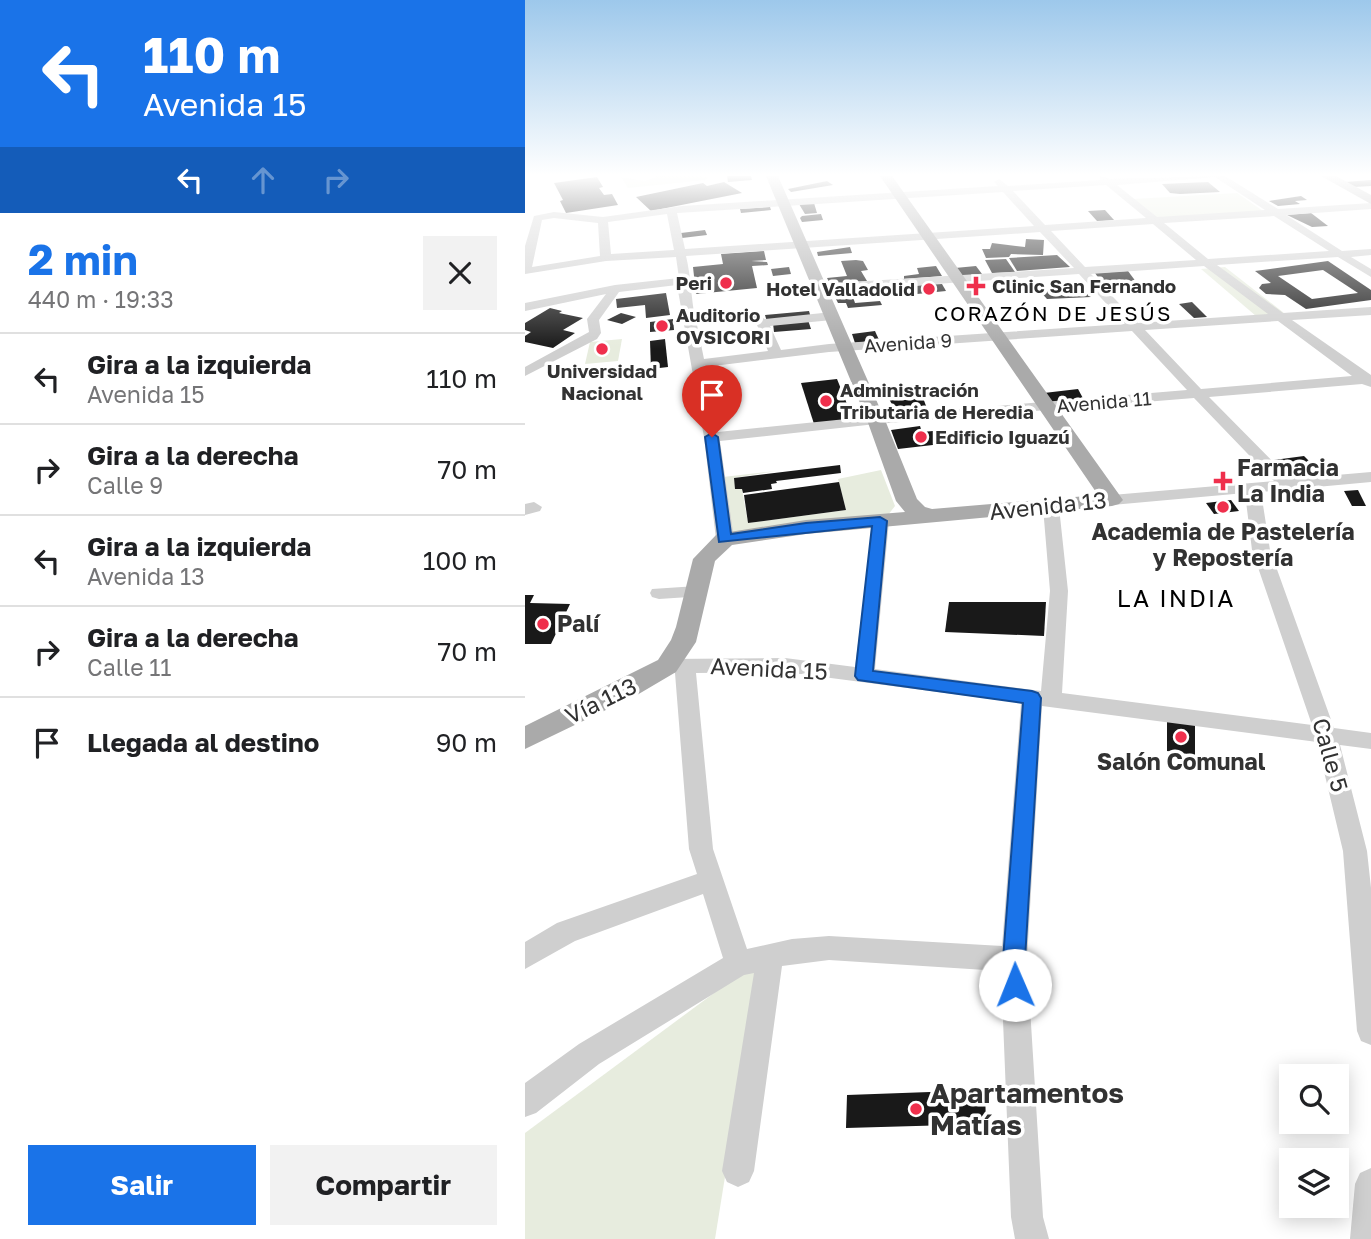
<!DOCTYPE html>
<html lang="es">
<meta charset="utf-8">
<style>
:root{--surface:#fff;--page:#f2f2f2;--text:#202124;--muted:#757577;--line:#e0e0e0;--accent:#1a73e8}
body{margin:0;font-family:"Golos Text",sans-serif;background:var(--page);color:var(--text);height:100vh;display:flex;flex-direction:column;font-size:26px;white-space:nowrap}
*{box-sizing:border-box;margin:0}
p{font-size:23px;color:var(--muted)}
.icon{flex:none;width:38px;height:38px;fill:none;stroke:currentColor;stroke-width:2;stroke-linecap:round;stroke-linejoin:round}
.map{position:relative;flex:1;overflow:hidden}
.sheet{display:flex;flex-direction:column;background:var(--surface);width:525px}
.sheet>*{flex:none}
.banner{background:#1a73e8;color:#fff;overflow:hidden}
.fabs{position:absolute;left:754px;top:1064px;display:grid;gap:14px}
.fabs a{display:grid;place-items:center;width:70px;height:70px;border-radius:0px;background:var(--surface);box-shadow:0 4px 18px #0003;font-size:35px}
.pin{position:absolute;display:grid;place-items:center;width:60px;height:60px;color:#fff;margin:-72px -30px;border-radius:50% 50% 50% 0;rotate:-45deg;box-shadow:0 0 7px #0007}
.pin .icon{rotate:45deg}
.me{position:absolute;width:77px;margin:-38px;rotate:359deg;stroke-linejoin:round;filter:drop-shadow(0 0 5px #0008)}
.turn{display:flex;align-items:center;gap:24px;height:147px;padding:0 28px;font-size:32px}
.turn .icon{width:91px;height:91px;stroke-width:2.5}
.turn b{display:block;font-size:49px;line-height:60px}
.lanes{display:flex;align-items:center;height:66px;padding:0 28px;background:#0003;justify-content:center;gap:35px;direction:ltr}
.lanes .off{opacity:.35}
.round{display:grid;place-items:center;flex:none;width:74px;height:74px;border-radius:0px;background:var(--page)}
.headline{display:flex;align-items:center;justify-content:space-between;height:119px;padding:0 28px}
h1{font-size:42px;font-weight:700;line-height:52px;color:var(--accent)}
.cta{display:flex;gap:14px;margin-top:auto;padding:14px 28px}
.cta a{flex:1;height:80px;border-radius:0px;background:var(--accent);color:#fff;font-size:28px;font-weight:700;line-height:80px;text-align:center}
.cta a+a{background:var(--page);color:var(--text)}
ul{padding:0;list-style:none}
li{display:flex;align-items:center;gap:21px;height:91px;padding:0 28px;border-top:2px solid var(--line)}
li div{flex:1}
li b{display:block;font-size:26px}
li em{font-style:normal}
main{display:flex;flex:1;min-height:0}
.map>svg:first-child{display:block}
</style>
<main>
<section class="sheet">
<div class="banner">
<div class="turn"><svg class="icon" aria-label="left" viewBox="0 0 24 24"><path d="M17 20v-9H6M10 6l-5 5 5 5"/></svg><div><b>110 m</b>Avenida 15</div></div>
<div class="lanes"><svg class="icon" aria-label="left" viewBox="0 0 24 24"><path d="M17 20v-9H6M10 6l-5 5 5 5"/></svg><svg class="icon off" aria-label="ahead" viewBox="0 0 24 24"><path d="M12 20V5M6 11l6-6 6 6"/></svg><svg class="icon off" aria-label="right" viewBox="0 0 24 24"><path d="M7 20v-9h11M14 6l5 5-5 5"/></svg></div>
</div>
<div class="headline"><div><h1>2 min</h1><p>440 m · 19:33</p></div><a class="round"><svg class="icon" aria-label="close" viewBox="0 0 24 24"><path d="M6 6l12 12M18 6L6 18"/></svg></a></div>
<ul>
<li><svg class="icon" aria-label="left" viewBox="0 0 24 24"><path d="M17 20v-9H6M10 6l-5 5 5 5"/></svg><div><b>Gira a la izquierda</b><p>Avenida 15</p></div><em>110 m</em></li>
<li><svg class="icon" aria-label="right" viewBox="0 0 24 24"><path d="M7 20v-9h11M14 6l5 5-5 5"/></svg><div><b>Gira a la derecha</b><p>Calle 9</p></div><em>70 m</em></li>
<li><svg class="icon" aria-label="left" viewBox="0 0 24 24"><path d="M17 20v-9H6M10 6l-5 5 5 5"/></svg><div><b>Gira a la izquierda</b><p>Avenida 13</p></div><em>100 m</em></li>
<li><svg class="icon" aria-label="right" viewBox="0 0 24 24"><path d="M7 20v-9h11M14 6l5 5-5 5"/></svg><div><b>Gira a la derecha</b><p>Calle 11</p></div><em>70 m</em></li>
<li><svg class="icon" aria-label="arrive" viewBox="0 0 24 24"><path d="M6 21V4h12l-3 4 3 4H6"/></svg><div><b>Llegada al destino</b></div><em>90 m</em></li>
</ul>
<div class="cta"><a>Salir</a><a>Compartir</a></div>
</section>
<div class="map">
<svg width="846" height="1239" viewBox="0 0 846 1239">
<rect width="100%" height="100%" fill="#fff"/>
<!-- green -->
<g fill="#e7ecde">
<path d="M133,176L184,177L180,180L103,188L96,177L120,181Z"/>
<path d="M712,193L738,211L631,218L608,199Z"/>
<path d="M700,267L759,313L731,316L676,269Z"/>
<path d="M97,339L93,361L60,364L65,342Z"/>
<path d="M356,470L370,506L363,515L203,534L198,477L251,471L209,478L211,489H217L223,523L321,510L313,479Z"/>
<path d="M235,959L190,1239H0V1133Z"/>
</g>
<!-- building -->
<g fill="#191919" fill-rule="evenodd">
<path d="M202,176H226L227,180L203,182Z"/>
<path d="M72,177L78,187L74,188L79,195L87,194L93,205L41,213L35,201L38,200L29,183Z"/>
<path d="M846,180V186L828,187L820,182Z"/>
<path d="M302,181L308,185L266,192L263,189Z"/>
<path d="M199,182L217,193L126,211L111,197L178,183L182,186Z"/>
<path d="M683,182L695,192L655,194L645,193L637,184Z"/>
<path d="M776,196L782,200L770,201L775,204L753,206L744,201Z"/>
<path d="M289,203L292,213L280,214L274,204Z"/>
<path d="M245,207L246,210L216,213L215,209Z"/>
<path d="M580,210L589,220L572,221L563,211Z"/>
<path d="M786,213L803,226L787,227L762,215Z"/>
<path d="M296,214L298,220L277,222L275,218L277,216Z"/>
<path d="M180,230L182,235L157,238L156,233Z"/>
<path d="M501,239L519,240L518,255L486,254L484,257L461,258L457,249H465L467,243L500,247Z"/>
<path d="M325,247L327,253L293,256L292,252Z"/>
<path d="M239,251L241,260L226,261L242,262L243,265L227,266L232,288L171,294L168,267L198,264L196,254Z"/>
<path d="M532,255L545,267L492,271L484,258Z"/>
<path d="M481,259L490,272L467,273L460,260Z"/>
<path d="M331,260L338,261L343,270L336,271L342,281L305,284L302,278L322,276L316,261Z"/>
<path d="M803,261L846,290V300L781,309L760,295L741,294L734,288L737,284L746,283L730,271ZM798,270L833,293L787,299L753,276Z"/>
<path d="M411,266L417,276L379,279V276L394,274L392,268Z"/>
<path d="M451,266L457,274L438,276L430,268Z"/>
<path d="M264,267L266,274L248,276L246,269Z"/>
<path d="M603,271L620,294L586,296L570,273Z"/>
<path d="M417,284L421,291L392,294L388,286Z"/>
<path d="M524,288L527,292L553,289L558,294H563L566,297L522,299L513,289Z"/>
<path d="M141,293L145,315L121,318L120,305L92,308L91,299Z"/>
<path d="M328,297L330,303L355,301L357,305L323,308L321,303H313L311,299Z"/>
<path d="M667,302L682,317L669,318L654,304Z"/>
<path d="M25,308L37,311L34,313L58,318L38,330L50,333L28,348L0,342V336L6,332L0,330V323Z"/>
<path d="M284,311L286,318L242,322L240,315Z"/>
<path d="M96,313L111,317L97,324L82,320Z"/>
<path d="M148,319L149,330L125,332V322Z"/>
<path d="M283,320L286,329L249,332L248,323Z"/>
<path d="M350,331L354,340L330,343L327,334Z"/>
<path d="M140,339L143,367L126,369L125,341Z"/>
<path d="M312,379L328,419L289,424L276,383Z"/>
<path d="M553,389L560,402L526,403L519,393Z"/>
<path d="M395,390L403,411L372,414L361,393Z"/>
<path d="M395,426L397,432L419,430L425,443L373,449L366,430Z"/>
<path d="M779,456L798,475L766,480L749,460Z"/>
<path d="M315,465L316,473L251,481L252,483L246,484L247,489L218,493L217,489H210L209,478Z"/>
<path d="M314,482L321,510L223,523L219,495Z"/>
<path d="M833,490L841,506H827L819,491Z"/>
<path d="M706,500L714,511L689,514L681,503Z"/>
<path d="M0,595H9L5,603L45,604L26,644H0Z"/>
<path d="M424,602H521L519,636L420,632Z"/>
<path d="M642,720L670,724V755L642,751Z"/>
<path d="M460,1090L461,1124L321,1128L322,1095Z"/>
</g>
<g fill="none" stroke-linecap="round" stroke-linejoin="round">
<!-- minor -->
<g fill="#cfcfcf" fill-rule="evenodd">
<path d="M575,176L585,179L700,176L753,209L846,203V209L761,215L817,251L846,249V255L826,257L846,269V277L813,257L692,265L758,313L846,307V315L767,320L846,375V387L837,384L684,397L765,479L846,472V482L736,492L745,550L809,728L846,733V749L815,745L842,851L846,888V1045L836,1041L832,1031L818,851L792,742L517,706L502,959L518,1217L524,1239H490L486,1217L476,971L304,960L257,966L229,1171L224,1182L213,1187L202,1182L197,1171L229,973L219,975L74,1064L11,1113L0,1117V1083L54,1044L198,958L178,894L50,941L0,969V942L32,923L172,874L164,849L150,673L135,671L132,666L135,661L142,659L260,658L330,667L349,517L355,516L364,521L350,669L516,691L525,591L518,507L526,502L534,507L543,591L537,693L787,725L727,550L720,493L587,505L579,500L587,495L749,481L669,398L351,424L195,441L209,539L200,544L191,539L179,437L152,285L94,292L74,320L76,333L72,339L0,376V367L64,332L62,319L81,294L0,311V303L90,285L154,278L151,257L81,261L0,274V246L9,216L29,212L78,217L157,206L473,186L469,182L474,179L483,186L575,180ZM690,177L740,210L632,217L592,185ZM581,185L621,218L520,225L488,191ZM478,192L509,226L160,249L152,213ZM142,214L149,250L86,254L83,222ZM749,216L804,251L683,259L639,223ZM29,218L73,223L75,256L7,267L17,220ZM628,224L671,260L560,267L526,231ZM515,232L549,268L294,284L288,288L294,292L554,274L600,324L304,344L256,350L245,326L307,320L313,316L307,312L240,319L230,314L170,318C166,297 166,277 161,256ZM679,266L743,314L613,323L566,274ZM753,321L827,376L676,389L620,330ZM227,322L232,325L243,351L179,359L172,325ZM607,331L662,390L351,416L193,432L180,367L304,352ZM260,672L496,703L477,946L304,936L267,939L222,949L188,849L171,673Z"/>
<path d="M9,502L17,507L15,511L0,515V504Z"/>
<path d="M172,586L181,592L179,596L134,599L127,597L125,593L127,589Z"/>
<path d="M846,1168V1239H825L830,1184L835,1173Z"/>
</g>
<!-- major -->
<g fill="#aaa" fill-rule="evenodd">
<path d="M241,176H253L360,420L392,499L400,507L407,509L573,495L355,176H367L598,500L594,504L587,506L281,534L207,545L190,561L171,642L151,672L112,695L0,749V726L133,660L146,640L151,627L168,559L192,534L281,520L380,512L371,501L342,420Z"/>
<path d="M796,176H811L846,195V204Z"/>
</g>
</g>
<!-- sky -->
<linearGradient id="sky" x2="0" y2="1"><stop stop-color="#9dc8eb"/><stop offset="0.5" stop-color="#fff"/><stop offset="1" stop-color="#fff" stop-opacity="0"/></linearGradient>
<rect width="846" height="349" fill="url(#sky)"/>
<!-- route -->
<path fill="#1a73e8" stroke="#114b97" stroke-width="2" d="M187,433L193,437L206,534L281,523L355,517L362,521L348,671L507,691L513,693L516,698L500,959L501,985L498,992L490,995L482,992L479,985L478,959L498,703L333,680L330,676L347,526L194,542L180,437Z"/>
<!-- markers -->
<g fill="#ef2f4c" stroke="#fff" stroke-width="2.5">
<circle cx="201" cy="283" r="7"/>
<path d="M447.5 275.5h7v7h7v7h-7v7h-7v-7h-7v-7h7z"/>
<circle cx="404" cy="289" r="7"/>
<circle cx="137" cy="326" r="7"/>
<circle cx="77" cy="349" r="7"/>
<circle cx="301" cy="401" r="7"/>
<circle cx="396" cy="437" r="7"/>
<path d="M694.5 470.5h7v7h7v7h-7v7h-7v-7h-7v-7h7z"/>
<circle cx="698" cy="507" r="7"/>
<circle cx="18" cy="624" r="7"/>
<circle cx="656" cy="737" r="7"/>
<circle cx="391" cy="1109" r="7"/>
</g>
<g text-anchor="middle" stroke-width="7" stroke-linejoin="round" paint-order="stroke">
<!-- far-poi labels -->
<g font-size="19" font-weight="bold" fill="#323232" stroke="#fff" text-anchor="start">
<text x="187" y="290" text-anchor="end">Peri</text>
<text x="467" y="293">Clinic San Fernando</text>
<text x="390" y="296" text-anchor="end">Hotel Valladolid</text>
<text x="151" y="322">Auditorio<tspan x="151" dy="22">OVSICORI</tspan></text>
<text x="77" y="378" text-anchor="middle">Universidad<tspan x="77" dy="22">Nacional</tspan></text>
<text x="315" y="397">Administración<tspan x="315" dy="22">Tributaria de Heredia</tspan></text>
<text x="410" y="444">Edificio Iguazú</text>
</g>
<!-- far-street labels -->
<g font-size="19" fill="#323232" stroke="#fff">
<text transform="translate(383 343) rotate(-4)" y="7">Avenida 9</text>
<text transform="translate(579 402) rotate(-5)" y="7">Avenida 11</text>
</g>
<!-- far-neighbourhood labels -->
<g font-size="21" letter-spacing="2" fill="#000" stroke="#fff">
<text x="528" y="321">CORAZÓN DE JESÚS</text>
</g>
<!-- poi labels -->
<g font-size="23" font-weight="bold" fill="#323232" stroke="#fff" text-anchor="start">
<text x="712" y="476">Farmacia<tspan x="712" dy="26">La India</tspan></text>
<text x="698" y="540" text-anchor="middle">Academia de Pastelería<tspan x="698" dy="26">y Repostería</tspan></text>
<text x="32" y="632">Palí</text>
<text x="656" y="770" text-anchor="middle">Salón Comunal</text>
</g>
<!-- street labels -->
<g font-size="23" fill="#323232" stroke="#fff">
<text transform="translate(523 506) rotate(-6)" y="8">Avenida 13</text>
<text transform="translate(244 669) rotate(3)" y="8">Avenida 15</text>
<text transform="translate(76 701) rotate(-26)" y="8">Vía 113</text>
<text transform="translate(805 755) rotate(74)" y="8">Calle 5</text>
</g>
<!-- neighbourhood labels -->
<g font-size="24" letter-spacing="2" fill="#000" stroke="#fff">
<text x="651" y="607">LA INDIA</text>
</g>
<!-- near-poi labels -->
<g font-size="28" font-weight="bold" fill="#323232" stroke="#fff" text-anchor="start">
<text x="405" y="1103">Apartamentos<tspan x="405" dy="32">Matías</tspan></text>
</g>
</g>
</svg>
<div class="fabs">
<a><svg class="icon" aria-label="search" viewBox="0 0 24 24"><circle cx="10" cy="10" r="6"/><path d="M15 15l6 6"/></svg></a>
<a><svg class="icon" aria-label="layers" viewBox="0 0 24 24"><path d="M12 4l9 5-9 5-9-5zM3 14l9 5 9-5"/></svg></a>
</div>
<div class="pin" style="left:187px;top:437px;background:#d93025"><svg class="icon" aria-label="arrive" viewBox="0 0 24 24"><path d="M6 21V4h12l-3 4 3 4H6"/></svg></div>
<svg class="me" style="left:490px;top:985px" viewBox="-20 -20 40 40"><circle r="19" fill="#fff"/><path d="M0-13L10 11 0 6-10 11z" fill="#1a73e8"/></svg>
</div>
</main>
